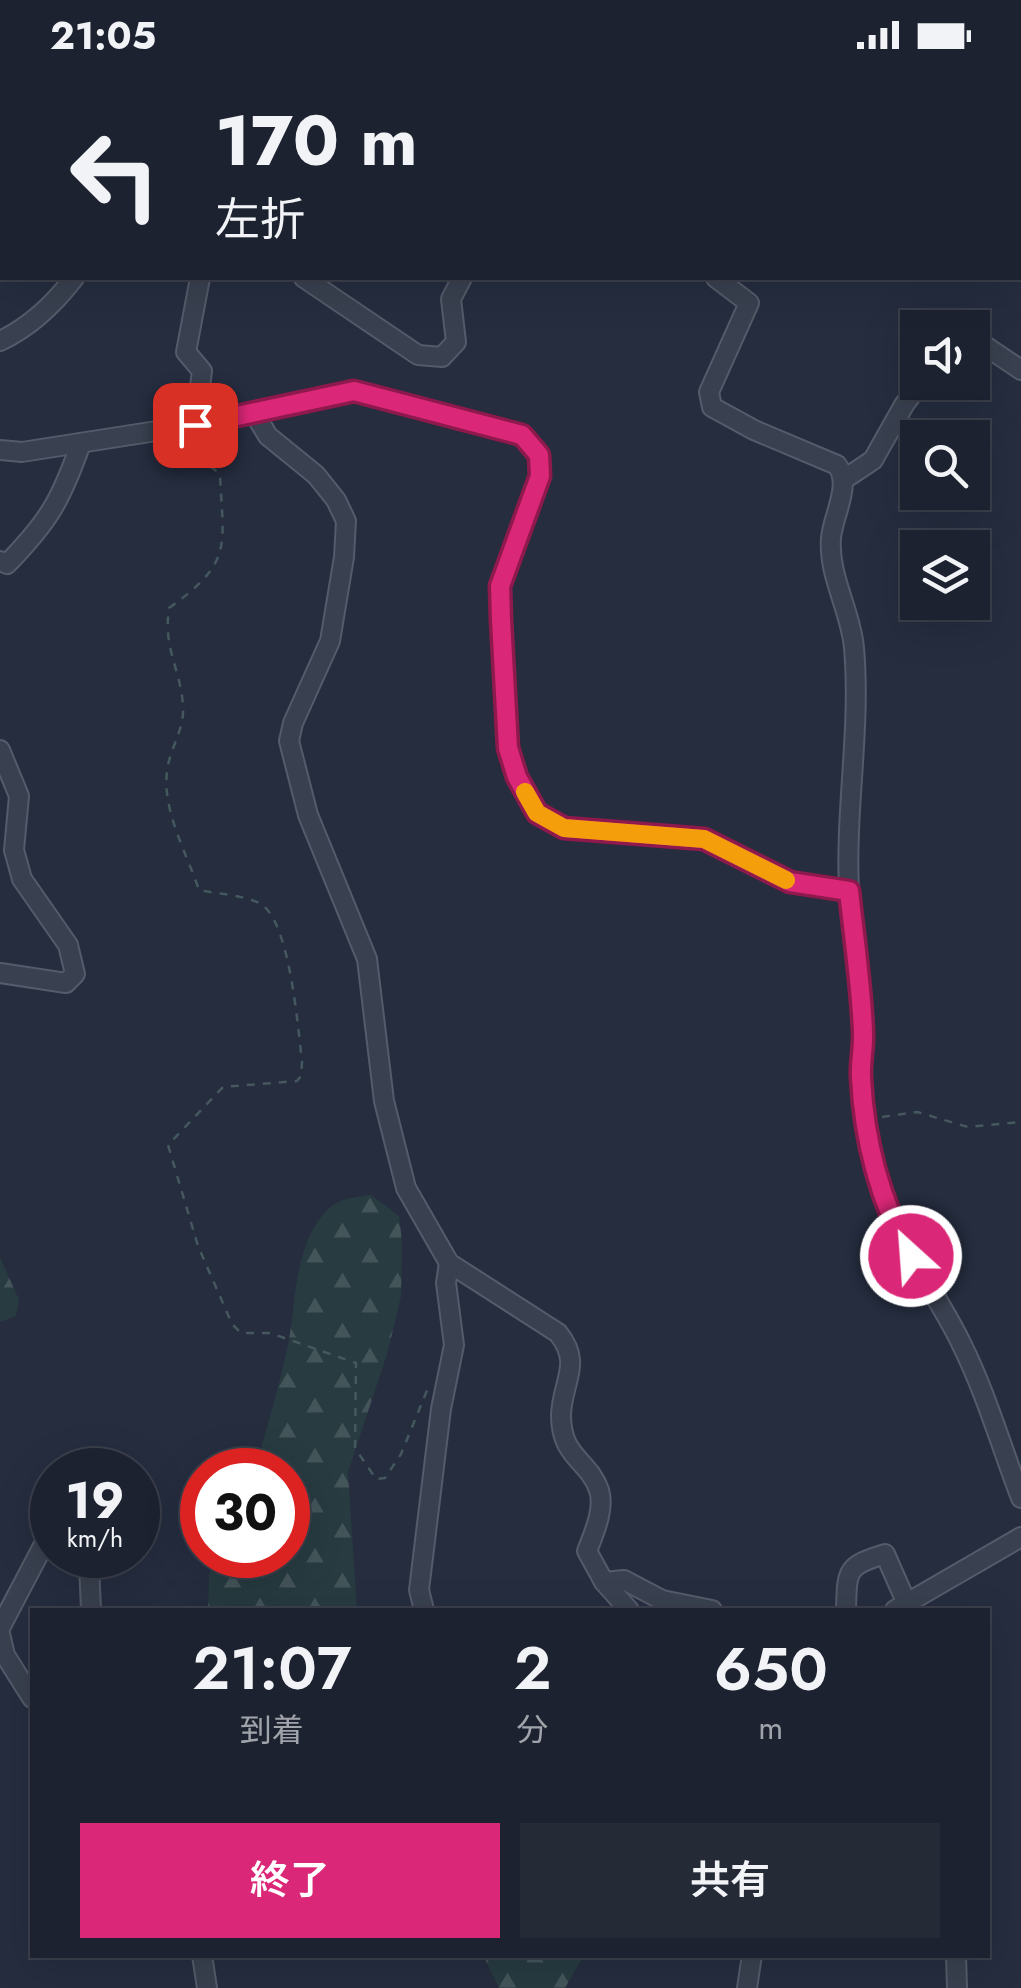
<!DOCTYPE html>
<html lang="ja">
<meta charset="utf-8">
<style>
:root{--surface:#1c222f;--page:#252a37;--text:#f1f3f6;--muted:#a0a4aa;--line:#3a3f4b;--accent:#db2777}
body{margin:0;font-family:Jost,"Noto Sans JP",sans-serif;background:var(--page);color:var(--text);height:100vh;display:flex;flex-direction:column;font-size:38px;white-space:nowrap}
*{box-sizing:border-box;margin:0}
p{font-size:32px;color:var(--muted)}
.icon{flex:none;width:55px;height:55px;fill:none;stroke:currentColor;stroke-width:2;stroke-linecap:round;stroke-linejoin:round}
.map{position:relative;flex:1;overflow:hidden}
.sheet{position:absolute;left:30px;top:1538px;width:960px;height:350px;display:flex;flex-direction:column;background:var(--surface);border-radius:0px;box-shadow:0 10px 40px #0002,0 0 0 2px var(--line)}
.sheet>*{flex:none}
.top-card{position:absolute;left:0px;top:0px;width:1022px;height:210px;box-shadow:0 10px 40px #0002,0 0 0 2px var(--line);background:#1c222f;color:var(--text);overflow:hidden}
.controls{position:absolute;left:900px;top:240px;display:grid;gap:20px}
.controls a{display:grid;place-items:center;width:90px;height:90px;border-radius:0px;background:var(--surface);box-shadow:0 10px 40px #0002,0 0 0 2px var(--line);font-size:50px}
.speed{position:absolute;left:30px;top:1378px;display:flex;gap:20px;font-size:50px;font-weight:700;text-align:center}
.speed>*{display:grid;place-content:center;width:130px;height:130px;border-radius:50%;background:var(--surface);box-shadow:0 10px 40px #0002,0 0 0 2px var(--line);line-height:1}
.speed small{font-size:25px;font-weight:400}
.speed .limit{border:15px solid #d22;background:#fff;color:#111}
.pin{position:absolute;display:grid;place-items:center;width:85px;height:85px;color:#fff;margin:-42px;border-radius:20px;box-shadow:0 5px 15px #0006}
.me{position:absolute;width:110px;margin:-55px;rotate:334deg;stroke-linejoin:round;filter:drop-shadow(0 0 8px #0008)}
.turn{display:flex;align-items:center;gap:35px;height:210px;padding:0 50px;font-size:45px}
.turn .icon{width:130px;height:130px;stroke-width:2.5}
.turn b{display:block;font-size:70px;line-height:85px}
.eta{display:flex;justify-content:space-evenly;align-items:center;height:170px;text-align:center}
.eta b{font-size:60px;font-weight:600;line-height:70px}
.primary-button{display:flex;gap:20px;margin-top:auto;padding:20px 50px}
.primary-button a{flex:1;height:115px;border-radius:0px;background:var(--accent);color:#fff;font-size:40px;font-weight:600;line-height:115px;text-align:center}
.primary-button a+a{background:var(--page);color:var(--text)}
.status{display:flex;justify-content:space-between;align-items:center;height:70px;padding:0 50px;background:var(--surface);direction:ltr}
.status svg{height:28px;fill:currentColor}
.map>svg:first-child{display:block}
</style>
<div class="status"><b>21:05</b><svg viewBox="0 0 49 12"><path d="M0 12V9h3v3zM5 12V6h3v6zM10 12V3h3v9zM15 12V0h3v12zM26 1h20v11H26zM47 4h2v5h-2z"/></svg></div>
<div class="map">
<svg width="1021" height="1918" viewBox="0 0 1021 1918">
<defs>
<pattern id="forest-firs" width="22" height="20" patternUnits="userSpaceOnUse" patternTransform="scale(2.5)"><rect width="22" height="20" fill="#273b40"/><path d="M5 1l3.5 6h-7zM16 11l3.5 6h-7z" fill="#44555a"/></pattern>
</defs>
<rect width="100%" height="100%" fill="#252d3f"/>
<!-- forest -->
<g fill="url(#forest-firs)">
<path d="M0,0H219L2,2L0,46Z"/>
<path d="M256,0H585L583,2Z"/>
<path d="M371,1125L399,1146L402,1171L401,1226L388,1281L348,1402L357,1540H208L209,1506L214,1485H288V1400H255C266,1360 278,1320 287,1280C297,1234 292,1176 328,1139C339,1128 356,1127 371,1125Z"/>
<path d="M0,1187L19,1230L16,1246L0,1252Z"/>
<path d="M483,1885H584L565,1918H499Z"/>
</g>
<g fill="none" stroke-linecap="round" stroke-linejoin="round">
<defs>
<g id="street">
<path d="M290,0L293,2"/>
<path d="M304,208L418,285L442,287L456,272L451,229L462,208"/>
<path d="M716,208L749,233L709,322L712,337L754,360L837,395C852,415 833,445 831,468C828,506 851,541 854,578C861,659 845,739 849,820C851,867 862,915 864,963C864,978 861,993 861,1008C863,1047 871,1090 883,1127C901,1180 937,1223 961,1273C986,1323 1001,1376 1021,1428"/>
<path d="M972,267L1021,300"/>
<path d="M0,271C30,257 54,234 74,208"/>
<path d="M254,343L268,366L316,405L336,430L346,451L344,487L330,571L293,653L289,671L308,745L367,889L384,1031L406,1118L449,1193L558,1263C583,1294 562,1311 561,1345C561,1388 588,1389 599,1420C605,1439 594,1463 587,1481L604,1512L629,1540"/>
<path d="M195,355L202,301L186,282L200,208"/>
<path d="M0,380L22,382L195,355L355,321L522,365L539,385L540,406L499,515L504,619L508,679L517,707L537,743L564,758L704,769L790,812L849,821"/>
<path d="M843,410L873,390L904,335L921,312"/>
<path d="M0,491L7,494C49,451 61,430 81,373"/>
<path d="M0,680L19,726L14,780L22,809L68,875L75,904L66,913L0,903"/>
<path d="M79,1485L89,1494L91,1540"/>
<path d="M604,1512L624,1510L662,1530L712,1540"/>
<path d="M424,1540L419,1520L441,1339L454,1275L446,1213L449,1193"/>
<path d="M846,1540C847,1500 846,1496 885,1484L907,1534"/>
<path d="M895,1540L1021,1467"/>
<path d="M0,1558L43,1476L52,1475"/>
<path d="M0,1564L5,1585L32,1628"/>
<path d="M202,1885L207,1918"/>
<path d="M956,1885L957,1918"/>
<path d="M747,1918L752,1885"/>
</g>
</defs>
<!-- street casing -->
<use href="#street" stroke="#545b6a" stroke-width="22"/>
<!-- path -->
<g stroke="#45585d" stroke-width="2.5" stroke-dasharray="8 8" stroke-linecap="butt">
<path d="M126,0V2"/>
<path d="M195,372L194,383L220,404C223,476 234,492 169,538C163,579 180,597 183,635C185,660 169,679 167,702C162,740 187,784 199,820C218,824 244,825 261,834C290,852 298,958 302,992L301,1006L297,1011L223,1017L168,1075L198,1176L232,1254L241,1263H270L356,1293L355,1378L376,1409L385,1408L401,1384L428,1318"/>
<path d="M882,1047L917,1042L968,1057L1021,1052"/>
</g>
<!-- street -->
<use href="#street" stroke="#39404f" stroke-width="18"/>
</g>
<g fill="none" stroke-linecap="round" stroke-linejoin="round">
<defs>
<path id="route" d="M195,355L354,321L522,365L539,385L540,406L500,516L501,550L508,678L517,707L537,743L564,758L704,769L790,812L849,821C854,867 861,914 863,961C864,976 860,992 861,1008C864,1069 880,1133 911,1186"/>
</defs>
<!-- route casing -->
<use href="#route" stroke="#8e194d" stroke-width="25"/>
<!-- route -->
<use href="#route" stroke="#db2777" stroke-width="18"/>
<!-- slow -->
<path stroke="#f59e0b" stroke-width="18" d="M525,722L537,743L564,758L704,769L786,810"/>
</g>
</svg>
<div class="controls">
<a><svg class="icon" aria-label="sound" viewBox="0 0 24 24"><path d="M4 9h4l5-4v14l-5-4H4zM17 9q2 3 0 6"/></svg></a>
<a><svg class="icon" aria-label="search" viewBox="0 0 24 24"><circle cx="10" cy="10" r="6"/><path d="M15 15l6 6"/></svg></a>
<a><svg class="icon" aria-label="layers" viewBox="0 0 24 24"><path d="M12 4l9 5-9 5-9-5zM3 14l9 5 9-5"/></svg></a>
</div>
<div class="speed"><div>19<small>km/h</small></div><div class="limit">30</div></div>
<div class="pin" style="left:195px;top:355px;background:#d93025"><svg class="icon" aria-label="arrive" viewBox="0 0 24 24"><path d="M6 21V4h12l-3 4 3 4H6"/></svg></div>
<svg class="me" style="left:911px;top:1186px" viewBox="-20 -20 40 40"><circle r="17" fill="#db2777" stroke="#fff" stroke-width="3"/><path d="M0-11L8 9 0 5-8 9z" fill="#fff"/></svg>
<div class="top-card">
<div class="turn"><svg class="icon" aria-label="left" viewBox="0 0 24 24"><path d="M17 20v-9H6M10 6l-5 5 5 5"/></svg><div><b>170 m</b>左折</div></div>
</div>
<section class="sheet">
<div class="eta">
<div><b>21:07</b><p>到着</p></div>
<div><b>2</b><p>分</p></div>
<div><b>650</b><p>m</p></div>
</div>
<div class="primary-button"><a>終了</a><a>共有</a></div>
</section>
</div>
